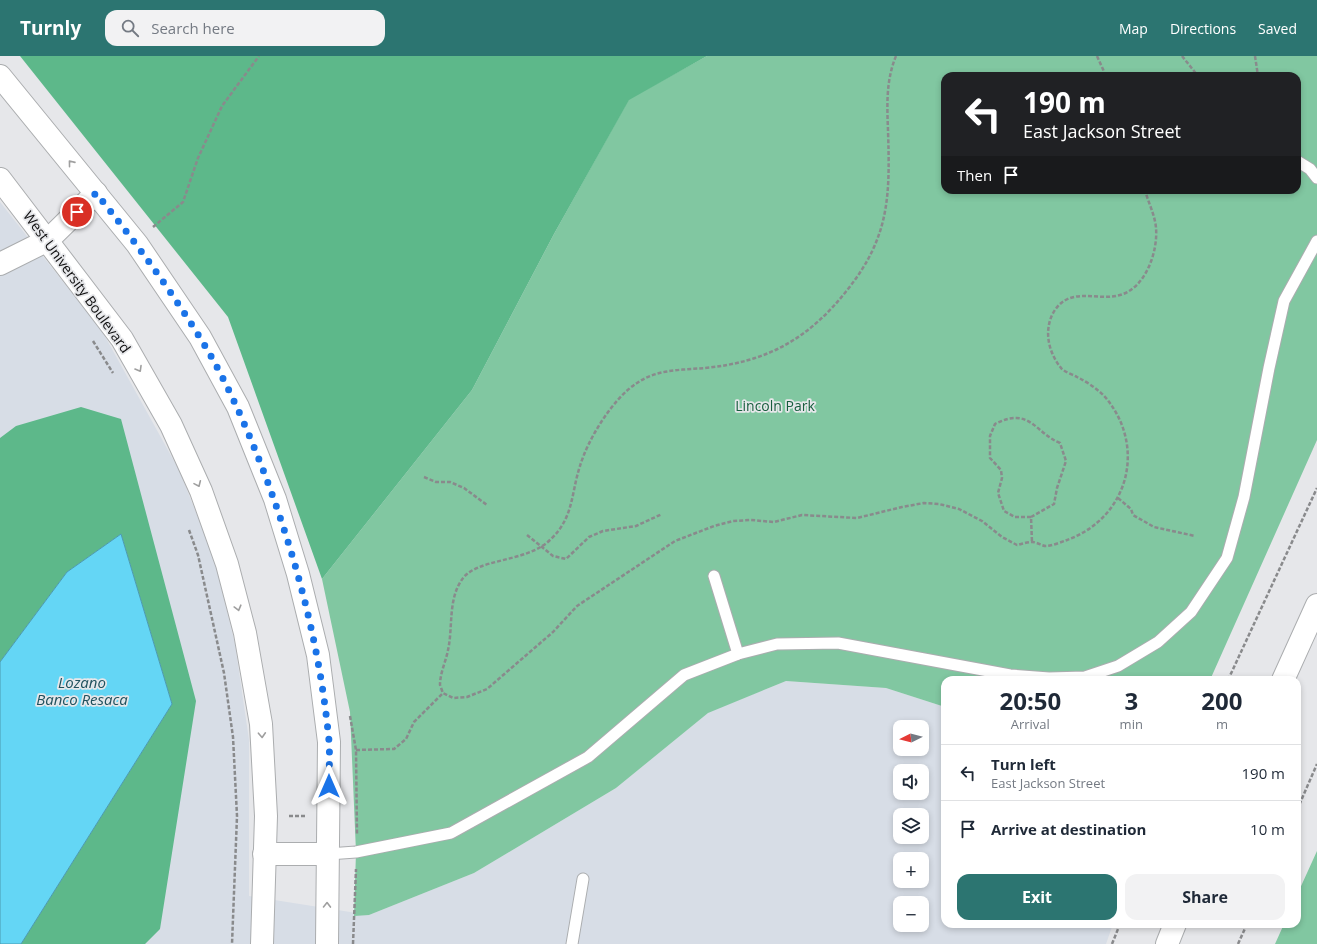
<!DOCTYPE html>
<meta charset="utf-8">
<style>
:root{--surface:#fff;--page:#f2f2f3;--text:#1f2937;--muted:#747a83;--line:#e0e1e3;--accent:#2c7571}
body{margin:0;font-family:"Open Sans",sans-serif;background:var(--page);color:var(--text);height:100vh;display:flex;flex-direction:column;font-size:15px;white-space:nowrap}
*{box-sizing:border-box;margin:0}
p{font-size:13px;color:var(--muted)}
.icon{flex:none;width:22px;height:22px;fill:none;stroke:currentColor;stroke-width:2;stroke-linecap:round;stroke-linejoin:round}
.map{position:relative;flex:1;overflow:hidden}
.side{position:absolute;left:941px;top:620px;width:360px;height:252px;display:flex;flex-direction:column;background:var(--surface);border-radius:12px;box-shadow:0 2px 6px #0003}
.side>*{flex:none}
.top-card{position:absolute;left:941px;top:16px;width:360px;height:122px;border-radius:12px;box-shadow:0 2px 6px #0003;background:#202124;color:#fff;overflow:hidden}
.needle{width:26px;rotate:264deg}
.tools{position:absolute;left:893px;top:664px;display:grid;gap:8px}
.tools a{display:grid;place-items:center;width:36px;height:36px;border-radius:8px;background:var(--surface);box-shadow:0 2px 6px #0003;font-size:20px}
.pin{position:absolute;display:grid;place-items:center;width:34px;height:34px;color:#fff;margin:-17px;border:2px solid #fff;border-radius:50%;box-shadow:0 1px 4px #0007}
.me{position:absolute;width:44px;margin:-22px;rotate:0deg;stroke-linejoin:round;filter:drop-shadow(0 0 3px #0008)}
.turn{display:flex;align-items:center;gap:14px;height:84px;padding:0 16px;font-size:18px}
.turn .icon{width:52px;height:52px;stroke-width:2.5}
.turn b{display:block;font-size:28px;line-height:34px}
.then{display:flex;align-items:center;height:38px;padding:0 16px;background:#0003;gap:8px;font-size:15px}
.eta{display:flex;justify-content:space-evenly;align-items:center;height:68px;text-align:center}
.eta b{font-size:24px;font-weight:700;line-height:28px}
.action{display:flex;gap:8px;margin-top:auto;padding:8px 16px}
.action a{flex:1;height:46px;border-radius:12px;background:var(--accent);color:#fff;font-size:16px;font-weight:700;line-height:46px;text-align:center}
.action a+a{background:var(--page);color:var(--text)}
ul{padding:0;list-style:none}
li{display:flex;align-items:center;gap:12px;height:56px;padding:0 16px;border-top:1px solid var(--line)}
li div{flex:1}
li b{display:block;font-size:15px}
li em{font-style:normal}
header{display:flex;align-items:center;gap:24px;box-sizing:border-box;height:56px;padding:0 20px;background:var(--accent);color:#fff}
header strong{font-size:19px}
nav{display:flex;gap:22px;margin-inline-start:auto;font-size:14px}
.search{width:280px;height:36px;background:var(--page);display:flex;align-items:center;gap:10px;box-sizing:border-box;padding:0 14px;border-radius:12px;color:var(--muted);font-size:15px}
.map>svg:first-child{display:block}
</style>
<header>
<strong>Turnly</strong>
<div class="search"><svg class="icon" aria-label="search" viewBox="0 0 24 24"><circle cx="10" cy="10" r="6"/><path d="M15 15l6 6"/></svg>Search here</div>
<nav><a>Map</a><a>Directions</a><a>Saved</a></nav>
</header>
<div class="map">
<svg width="1317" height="888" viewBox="0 0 1317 888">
<rect width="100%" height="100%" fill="#e6e7ea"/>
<!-- built -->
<path fill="#d7dde6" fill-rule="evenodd" d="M0,146L102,275L179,414L213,499L235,588L249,684V840L369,859L474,817L616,732L709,656L786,625L886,632L945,651V868H1113L1106,888H0ZM900,671H922V693H900ZM900,715H922V737H900ZM900,759H922V781H900ZM900,803H922V825H900ZM900,847H922V869H900Z"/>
<!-- green -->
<g fill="#81c7a1" fill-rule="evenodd">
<path d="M707,0H1317V384L1210,624H945V651L886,632L786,625L708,657L616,732L474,817L369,859L354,860L356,796L350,656L322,523L472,334L554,178L629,43ZM945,20H1297V134H945Z"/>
<path d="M1317,795V888H1275L1284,868H1297V839Z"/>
</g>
<!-- forest -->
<g fill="#5db88a">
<path d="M20,0H707L629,44L554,178L472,334L322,523L228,261Z"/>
<path d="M81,351L121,363L196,645L160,873L145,888H21L172,648L121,478L67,516L0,606V382L16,370Z"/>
</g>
<!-- water -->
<path fill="#64d6f5" stroke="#4a9ab0" d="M121,478L172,648L21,888H0V606L67,516Z"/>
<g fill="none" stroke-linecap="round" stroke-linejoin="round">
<defs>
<g id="lane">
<path d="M1297,105L1310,113L1317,122"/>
<path d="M714,520L738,598"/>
<path d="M328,798L356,796L451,777L588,701L684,619L738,598L777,588L838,587L1010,619L1049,622L1085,621L1118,610L1158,586L1191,556L1227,502L1244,441L1269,312L1284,245L1317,185"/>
<path d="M572,888L583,823"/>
</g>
<g id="street">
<path d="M1283,624L1317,549"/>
<path d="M1167,888L1175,868"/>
</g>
<g id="secondary">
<path d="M0,20L137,188L200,281L238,351L275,443L298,518L318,599L329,686L327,888"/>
<path d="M0,123L122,283L171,369L201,435L227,508L245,577L261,668L266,760L262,888"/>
<path d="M0,208L48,184L96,137"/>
<path d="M264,798H328"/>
</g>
</defs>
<!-- lane casing -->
<use href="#lane" stroke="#abadaf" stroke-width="13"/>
<!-- street casing -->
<use href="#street" stroke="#abadaf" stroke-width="24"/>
<!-- secondary casing -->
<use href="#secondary" stroke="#abadaf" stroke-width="24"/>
<!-- path -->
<g stroke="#898a8c" stroke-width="2.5" stroke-dasharray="4 2" stroke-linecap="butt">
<path d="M896,0C886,24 887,49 888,74C890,139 890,180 848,233C809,283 767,306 705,312C682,314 657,313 637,327C613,342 588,383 580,410C571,437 574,461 551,483C526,508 475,501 461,525C448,545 453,572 448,594C446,605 440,617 440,629C441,631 442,635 443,637L453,642L467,641L487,633L553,576L577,550L675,485L714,470L733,465L751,464L774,466L802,459L857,462L902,451L924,447L939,448L959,453L982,465L1002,481L1017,489C1022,488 1027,486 1032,486C1037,486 1042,490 1046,490C1052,490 1061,486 1067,484C1128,462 1147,392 1106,342C1098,333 1087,326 1077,321C1072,318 1064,316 1061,312C1049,297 1044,277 1052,259C1068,228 1096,246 1120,239C1146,232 1158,195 1156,172C1155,159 1148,146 1145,134"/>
<path d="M1097,0L1106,20"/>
<path d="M1182,0L1198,20"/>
<path d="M1255,0L1258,20"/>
<path d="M153,171L183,146L198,102L222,50L259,0"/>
<path d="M93,285L113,317"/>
<path d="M424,421L436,426H450L464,432L487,449"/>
<path d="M1118,442L1131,453L1133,459L1154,471L1195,480"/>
<path d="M1031,461H1015L1004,455L998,437L1002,422L1001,414L990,402V380L995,368C1030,350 1035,377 1060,387L1066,405L1057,432L1054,448L1031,461L1032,486"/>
<path d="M189,474L198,499L224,617L233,681L237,760L232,888"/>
<path d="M527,479L553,500L566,503L589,481L603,475L636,470L662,458"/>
<path d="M1228,624L1317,432"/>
<path d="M350,660L356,694L357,779"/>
<path d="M356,694L394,693L406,683L414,666L443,637"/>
<path d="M1297,754L1317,708"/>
<path d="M289,760H306"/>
<path d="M353,888L356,813"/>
<path d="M1112,888L1120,868"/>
<path d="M1238,888L1247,868"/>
</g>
<!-- lane -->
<use href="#lane" stroke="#fff" stroke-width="11"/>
<!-- street -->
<use href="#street" stroke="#fff" stroke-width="22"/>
<!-- secondary -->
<use href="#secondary" stroke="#fff" stroke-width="22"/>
</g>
<!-- one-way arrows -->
<defs><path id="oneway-chevron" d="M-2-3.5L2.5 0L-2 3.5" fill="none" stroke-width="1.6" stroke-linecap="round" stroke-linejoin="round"/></defs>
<g stroke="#9f9f9f">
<use href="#oneway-chevron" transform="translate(71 107) rotate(-129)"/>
<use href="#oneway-chevron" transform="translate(139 313) rotate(60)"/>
<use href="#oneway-chevron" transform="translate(198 428) rotate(66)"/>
<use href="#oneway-chevron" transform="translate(238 552) rotate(75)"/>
<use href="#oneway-chevron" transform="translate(262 679) rotate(87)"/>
<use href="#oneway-chevron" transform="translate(327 849) rotate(-89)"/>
</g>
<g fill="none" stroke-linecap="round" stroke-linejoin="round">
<!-- route -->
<path stroke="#1a73e8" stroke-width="7" stroke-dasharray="0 12.6" d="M77,156L96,137C133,183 168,230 199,280C224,320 243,363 260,406C295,496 320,589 329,685C330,700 329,715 329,730"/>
</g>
<g text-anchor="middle" stroke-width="3.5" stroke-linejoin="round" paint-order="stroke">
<!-- street labels -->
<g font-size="14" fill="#0e0e0f" stroke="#e6e7ea">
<text transform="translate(77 226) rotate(54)" y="5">West University Boulevard</text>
</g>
<!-- park labels -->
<g font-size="14" fill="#185d3e" stroke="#e6e7ea">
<text x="775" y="355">Lincoln Park</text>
</g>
<!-- water labels -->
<g font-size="15" font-style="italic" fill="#20515e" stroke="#e6e7ea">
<text x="82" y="632">Lozano<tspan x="82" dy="17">Banco Resaca</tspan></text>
</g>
</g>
</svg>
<div class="tools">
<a><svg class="needle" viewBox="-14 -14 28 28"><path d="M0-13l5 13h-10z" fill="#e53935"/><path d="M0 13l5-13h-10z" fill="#747a83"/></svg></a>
<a><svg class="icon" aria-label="sound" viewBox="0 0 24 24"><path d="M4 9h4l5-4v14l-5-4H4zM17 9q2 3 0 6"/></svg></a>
<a><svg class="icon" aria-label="layers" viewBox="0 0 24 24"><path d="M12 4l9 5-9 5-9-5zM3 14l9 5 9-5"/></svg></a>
<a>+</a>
<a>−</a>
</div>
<div class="pin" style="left:77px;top:156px;background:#d93025"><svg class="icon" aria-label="arrive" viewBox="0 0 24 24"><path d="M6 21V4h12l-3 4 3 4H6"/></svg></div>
<svg class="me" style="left:329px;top:730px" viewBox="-20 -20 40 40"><path d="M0-17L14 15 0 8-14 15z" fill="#1a73e8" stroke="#fff" stroke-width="4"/></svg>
<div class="top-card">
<div class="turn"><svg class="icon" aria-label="left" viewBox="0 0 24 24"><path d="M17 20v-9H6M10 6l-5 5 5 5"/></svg><div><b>190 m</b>East Jackson Street</div></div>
<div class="then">Then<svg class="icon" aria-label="arrive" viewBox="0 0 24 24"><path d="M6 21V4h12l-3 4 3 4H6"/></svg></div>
</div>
<section class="side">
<div class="eta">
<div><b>20:50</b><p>Arrival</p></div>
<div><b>3</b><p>min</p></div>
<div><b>200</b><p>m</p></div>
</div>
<ul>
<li><svg class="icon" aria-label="left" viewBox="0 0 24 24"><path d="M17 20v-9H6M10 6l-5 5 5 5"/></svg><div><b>Turn left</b><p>East Jackson Street</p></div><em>190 m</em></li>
<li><svg class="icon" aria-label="arrive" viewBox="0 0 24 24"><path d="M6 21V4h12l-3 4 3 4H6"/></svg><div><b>Arrive at destination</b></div><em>10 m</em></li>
</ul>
<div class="action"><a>Exit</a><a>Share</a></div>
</section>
</div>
